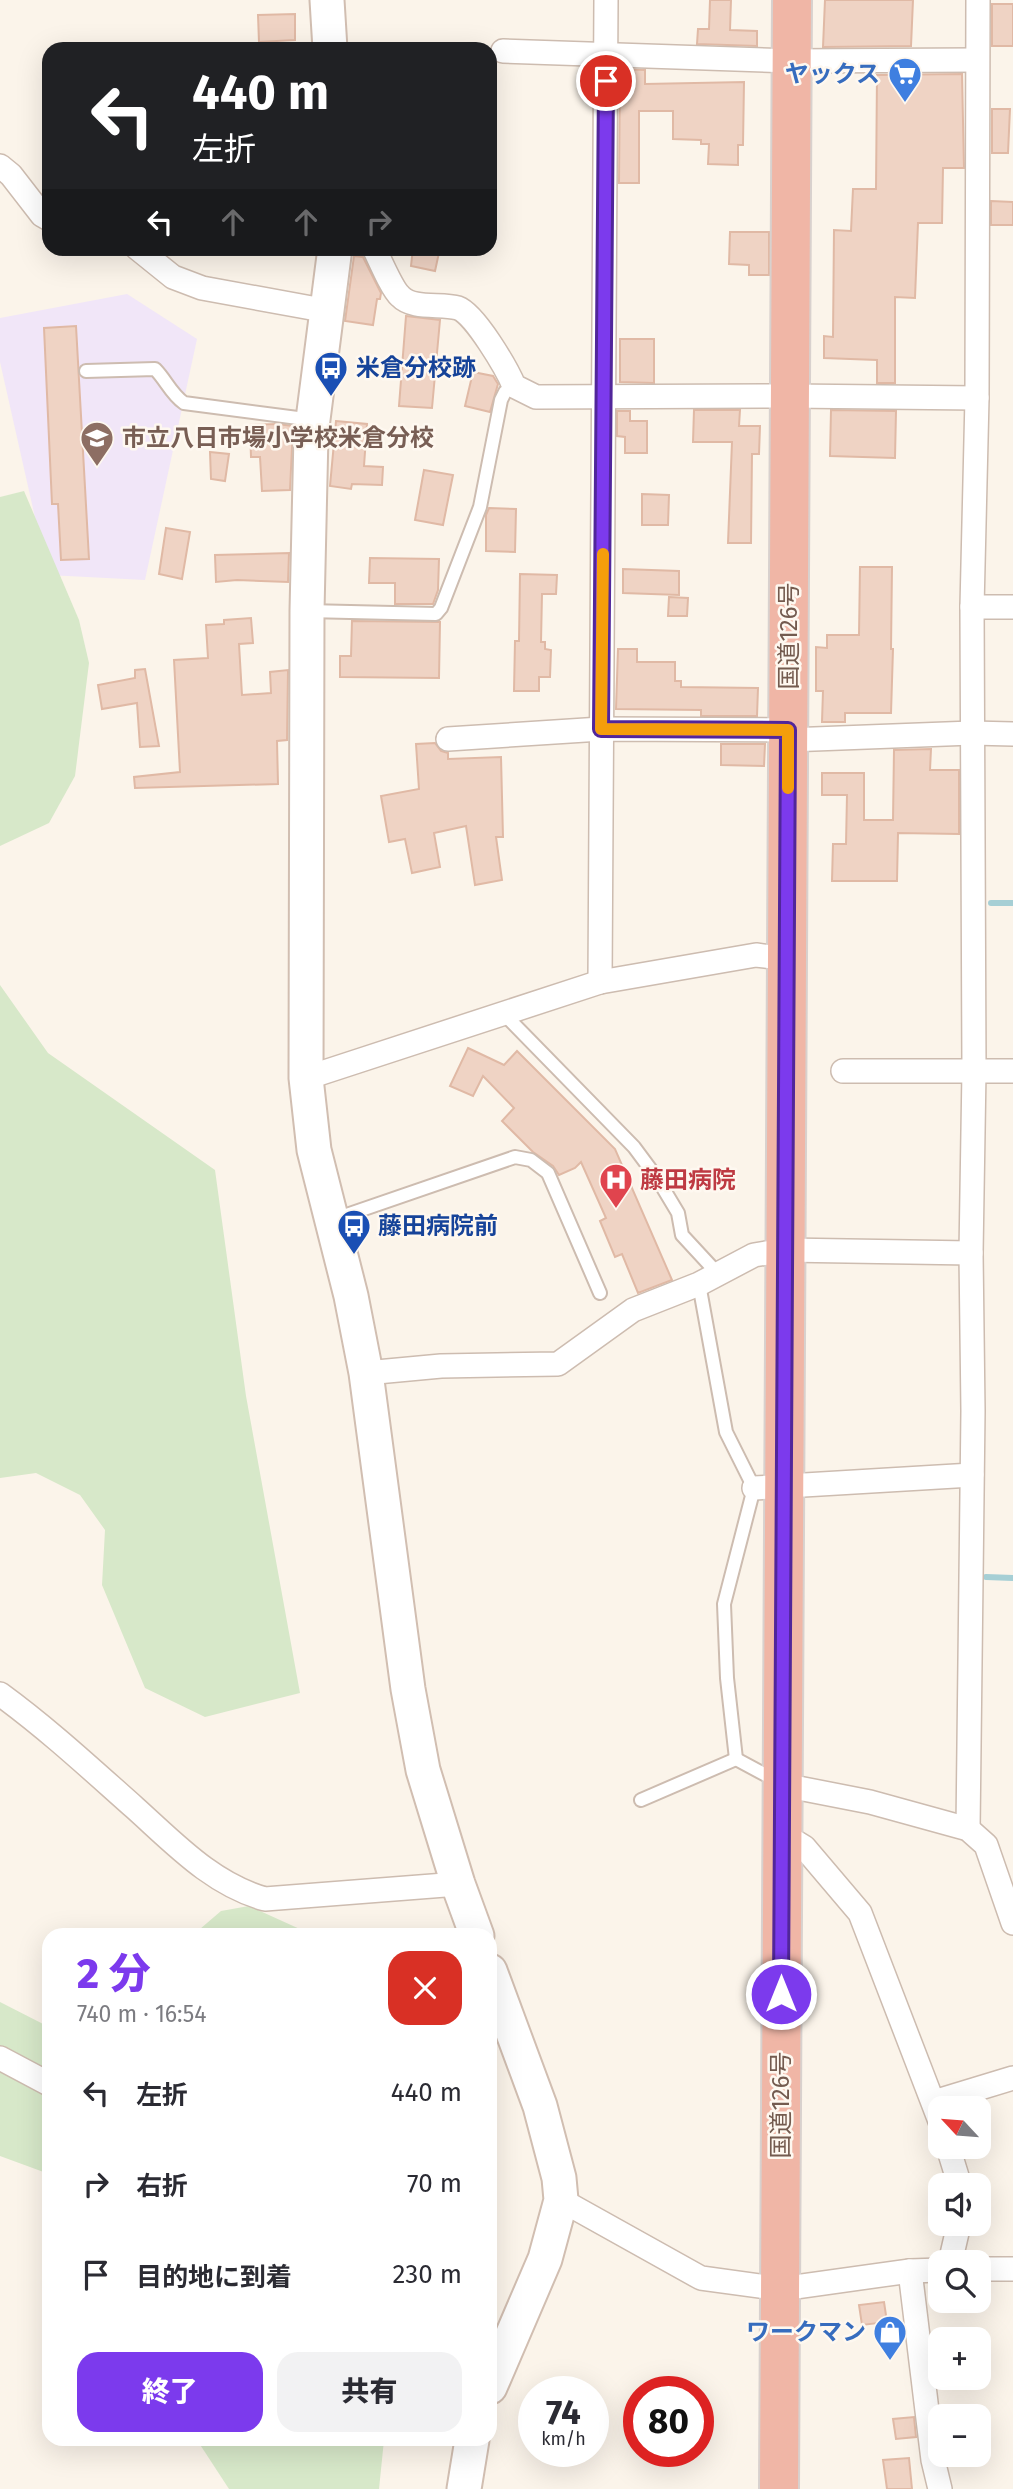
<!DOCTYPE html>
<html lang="ja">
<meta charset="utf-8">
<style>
:root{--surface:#fff;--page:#f2f2f3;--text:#2b2b33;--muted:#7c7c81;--accent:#7c3aed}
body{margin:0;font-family:"Fira Sans","Noto Sans JP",sans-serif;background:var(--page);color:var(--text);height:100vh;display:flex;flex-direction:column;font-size:26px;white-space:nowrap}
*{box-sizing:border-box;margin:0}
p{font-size:23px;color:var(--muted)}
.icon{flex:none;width:38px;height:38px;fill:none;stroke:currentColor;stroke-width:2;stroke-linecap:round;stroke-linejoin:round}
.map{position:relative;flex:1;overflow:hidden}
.sheet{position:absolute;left:42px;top:1928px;width:455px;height:518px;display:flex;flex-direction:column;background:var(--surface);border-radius:21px;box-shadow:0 7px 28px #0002}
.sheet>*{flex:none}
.banner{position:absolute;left:42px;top:42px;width:455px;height:214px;border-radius:21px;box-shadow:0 7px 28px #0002;background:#202124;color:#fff;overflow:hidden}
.needle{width:46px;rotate:296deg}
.tools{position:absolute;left:928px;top:2096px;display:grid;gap:14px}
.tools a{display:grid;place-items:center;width:63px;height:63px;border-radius:14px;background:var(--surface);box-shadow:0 7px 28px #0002;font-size:35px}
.speed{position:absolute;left:518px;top:2376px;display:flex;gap:14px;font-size:35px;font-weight:700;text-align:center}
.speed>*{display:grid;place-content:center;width:91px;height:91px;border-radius:50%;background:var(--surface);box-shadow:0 7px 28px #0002;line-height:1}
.speed small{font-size:18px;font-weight:400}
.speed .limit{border:10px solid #d22;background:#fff;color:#111}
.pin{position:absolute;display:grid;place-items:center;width:60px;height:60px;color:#fff;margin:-30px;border:4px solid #fff;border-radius:50%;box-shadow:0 2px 7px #0007}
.me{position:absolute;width:77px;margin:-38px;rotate:0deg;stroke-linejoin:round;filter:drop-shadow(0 0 5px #0008)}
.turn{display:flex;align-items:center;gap:24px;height:147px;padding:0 35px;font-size:32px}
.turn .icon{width:91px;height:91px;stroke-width:2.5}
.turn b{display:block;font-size:49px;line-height:60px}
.lanes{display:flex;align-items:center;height:66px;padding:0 35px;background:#0003;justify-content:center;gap:35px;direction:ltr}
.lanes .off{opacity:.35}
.round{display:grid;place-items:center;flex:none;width:74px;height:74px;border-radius:21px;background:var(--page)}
.summary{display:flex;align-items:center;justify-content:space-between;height:119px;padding:0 35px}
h1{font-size:42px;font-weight:800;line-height:52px;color:var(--accent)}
.primary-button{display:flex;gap:14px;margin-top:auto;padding:14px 35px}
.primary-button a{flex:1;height:80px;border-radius:21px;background:var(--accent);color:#fff;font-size:28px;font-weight:800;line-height:80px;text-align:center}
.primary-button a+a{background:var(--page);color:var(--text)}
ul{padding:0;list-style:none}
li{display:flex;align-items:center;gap:21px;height:91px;padding:0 35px}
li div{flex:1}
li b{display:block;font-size:26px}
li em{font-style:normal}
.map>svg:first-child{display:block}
</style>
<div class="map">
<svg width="1013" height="2489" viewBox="0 0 1013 2489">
<rect width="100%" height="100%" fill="#fbf4ea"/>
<!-- education -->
<path fill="#f1e6f8" d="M127,294L197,339L145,580L48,575L0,362V318Z"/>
<!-- green -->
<g fill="#d7e8c9">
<path d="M24,491L79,620L89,663L75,776L49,823L0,846V497Z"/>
<path d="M0,985L48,1053L215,1170L246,1396L300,1693L205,1717L145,1688L102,1585L105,1530L80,1495L36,1473L0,1478Z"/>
<path d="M249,1906L313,1935H193L221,1911Z"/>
<path d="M0,2002L49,2027V2174L0,2156Z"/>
<path d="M197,2440H384L379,2489H229Z"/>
</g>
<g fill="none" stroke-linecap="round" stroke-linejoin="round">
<!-- stream -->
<g stroke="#a6cfd5" stroke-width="6">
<path d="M991,903H1013"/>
<path d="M986,1577L1013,1578"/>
</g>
</g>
<!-- building -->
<g fill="#efd3c4" stroke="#e0b9a5" stroke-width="2">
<path d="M710,0H731L730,30L757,31V46L697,44L698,29H709Z"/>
<path d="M825,0H913L911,46L823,47Z"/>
<rect x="992" y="4" width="21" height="42"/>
<path d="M295,14V40L259,42L258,15Z"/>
<path d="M620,69L645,70V84L744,82L743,145H738V165L708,164L709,144H701V140L673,139V111H639V183H619Z"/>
<path d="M962,74L964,168H943L942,223H918L915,298L895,297V383H877V360L824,358V336L833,337L834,230L851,231L853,189H876L877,75Z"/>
<path d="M992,109H1010L1008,153H992Z"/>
<path d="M991,201L1013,202V225H991Z"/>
<path d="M730,232H769V275H749V265L729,264Z"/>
<path d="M413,248H440L435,271L411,266Z"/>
<path d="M354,256L363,257L381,293L380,299H377L373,325L345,321Z"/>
<path d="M406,316L440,320L432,408L399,406Z"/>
<path d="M76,326L89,559L61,560L58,504H52L44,328Z"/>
<path d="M620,339H654V383L620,382Z"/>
<path d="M473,372L493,376L498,384L490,412L465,406Z"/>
<path d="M694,410H740L739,426H760L759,454H752L751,543H728L732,442H693Z"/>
<path d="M831,410L896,411L895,458L830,456Z"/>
<path d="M617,411H630V421H647V453H625V437L617,436Z"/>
<path d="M336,421L367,424L364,466L383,467L382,485L352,484L351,489L330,486Z"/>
<path d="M277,424L293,426L290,490L262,491L260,457H251L250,425Z"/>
<path d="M210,452L229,454L225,481L211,479Z"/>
<path d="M424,470L453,475L443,525L415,520Z"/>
<path d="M642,494L669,495L668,525H642Z"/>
<path d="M489,508L516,509L515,552L486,551V515Z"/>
<path d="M166,528L190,532L182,579L159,574Z"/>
<path d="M289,553L288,582L237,580L216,582L215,555Z"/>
<path d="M370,558L439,559L438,590L433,604H395V583H369Z"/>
<path d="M860,567H892L891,649H893L891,713H845V722H822L823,691H816V647L827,648V635H859Z"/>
<path d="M623,569L679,571V595L623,593Z"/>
<path d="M520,574L557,575L556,594H542L541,642H545V649L551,650L550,677H539V691H514L515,641H519Z"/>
<path d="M669,597L688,598L687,616H668Z"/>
<path d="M251,618L253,643L239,644L242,695L271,693L270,672L288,670L287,740L277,741L278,784L135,788L134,777L180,772L174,660L208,658L206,625L224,624V620Z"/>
<path d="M352,621L440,622L439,678L340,677V656H351Z"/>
<path d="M618,649H637V662H675V681H681V687L758,688L757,716H701V710L616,709Z"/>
<path d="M145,669L159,746L140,747L137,703L102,709L98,685L135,678V670Z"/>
<path d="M435,743L441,751L448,753V759L501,757L503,837H496L502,880L475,885L466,826L434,833L440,867L412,873L405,839L389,842L381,796L419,789L416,744Z"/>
<path d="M721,744H765L764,766L721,765Z"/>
<path d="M931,749L930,770H959V834L898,833L897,881H832L833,844H846L847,795H822V773H864V820H893L894,750Z"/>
<path d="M468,1048L504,1065L517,1051L615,1149L672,1280L638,1293L622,1254L615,1257L600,1221L606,1218L581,1162L575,1168L559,1175L553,1166L533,1152L502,1121L514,1108L483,1076L473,1096L450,1086Z"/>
<path d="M884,2302L887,2322L862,2325L859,2305Z"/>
<path d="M914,2417L916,2437L896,2439L893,2419Z"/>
<path d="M909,2458L912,2489H887L883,2460Z"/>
</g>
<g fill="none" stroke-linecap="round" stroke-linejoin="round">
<defs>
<g id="lane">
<path d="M86,371L155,369C166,380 171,394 184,403L313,420"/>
<path d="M307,611L436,614L441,608L480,507L501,400L505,392L514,386"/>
<path d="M503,1013L634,1147L657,1178L678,1213L682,1235L719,1275"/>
<path d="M332,1220L515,1157L531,1160L548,1173L600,1293"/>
<path d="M699,1284L726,1432L754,1488L724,1604L727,1678L736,1759"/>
<path d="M736,1759L777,1781"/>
<path d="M641,1800L736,1759"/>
</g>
<g id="street">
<path d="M503,51L791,61L977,60"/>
<path d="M0,166L11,175L42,215L49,219"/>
<path d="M137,248L173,277L202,288L328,311"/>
<path d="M374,248C380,260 392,289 400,296C413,310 441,303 458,308C475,314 507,369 514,386L536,397L790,396L977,398"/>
<path d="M972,607H1013"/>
<path d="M448,739L601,729L788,730"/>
<path d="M788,740L972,733L1013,734"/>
<path d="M600,982L606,0"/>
<path d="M843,1071H1013"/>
<path d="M306,1078L600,982L756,955L788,959"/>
<path d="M366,1373L441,1366L558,1364L633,1310L699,1284L754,1255L786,1250L971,1253"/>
<path d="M754,1488L972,1475"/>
<path d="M0,1694C48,1729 91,1769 135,1808C175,1844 212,1884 265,1899L458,1884"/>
<path d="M783,1785L870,1802L968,1829L986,1845L1013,1923"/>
<path d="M968,1829L973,1411L971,1253L974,1071L972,607L977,398L978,0"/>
<path d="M781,1833L804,1847L860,1913L940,2121"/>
<path d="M0,2058L49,2084"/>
<path d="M934,2102L1013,2078"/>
<path d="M948,2147L960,2186"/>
<path d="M561,2200L701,2278L781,2289L910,2271L940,2270"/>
<path d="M950,2263L959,2224"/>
<path d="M978,2269H1013"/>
<path d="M910,2271L933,2460L940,2489"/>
</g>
<g id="secondary">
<path d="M327,0L330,49"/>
<path d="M335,248L311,435L307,611L306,1078L314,1150L351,1296L366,1373L408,1689L423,1770L458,1884L477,1936"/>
<path d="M490,1971L540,2106L559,2178L561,2200L545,2259L490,2387"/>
<path d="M464,2489L472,2440"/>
</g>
<path id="highway" d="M779,2489L792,0"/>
</defs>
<!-- lane casing -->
<use href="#lane" stroke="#cdbcb0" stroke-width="16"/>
<!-- street casing -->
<use href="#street" stroke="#cdbcb0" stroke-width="26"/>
<!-- secondary casing -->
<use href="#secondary" stroke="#d1beb1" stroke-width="37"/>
<!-- highway casing -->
<use href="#highway" stroke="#d8d1ce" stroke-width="42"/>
<!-- lane -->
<use href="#lane" stroke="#fff" stroke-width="12"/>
<!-- street -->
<use href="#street" stroke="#fff" stroke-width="23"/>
<!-- secondary -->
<use href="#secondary" stroke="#fff" stroke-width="33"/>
<!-- highway -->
<use href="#highway" stroke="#f0b6a6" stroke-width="38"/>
</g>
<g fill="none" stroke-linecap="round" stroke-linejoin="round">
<defs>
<path id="route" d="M606,81L601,729L788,730L781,1994"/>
</defs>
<!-- route casing -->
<use href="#route" stroke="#51269a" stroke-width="18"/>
<!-- route -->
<use href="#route" stroke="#7c3aed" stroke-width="12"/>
<!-- slow -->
<path stroke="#f59e0b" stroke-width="12" d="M603,554L601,729L788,730V788"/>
</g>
<!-- icons -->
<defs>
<symbol id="supermarket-pin" viewBox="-11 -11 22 30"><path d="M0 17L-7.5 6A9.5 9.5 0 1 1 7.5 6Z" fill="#3f7fe0" stroke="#fef8f0"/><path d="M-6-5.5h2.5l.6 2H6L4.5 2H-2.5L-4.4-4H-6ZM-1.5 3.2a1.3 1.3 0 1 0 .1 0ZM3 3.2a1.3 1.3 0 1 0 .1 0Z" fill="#fff"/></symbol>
<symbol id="bus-pin" viewBox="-11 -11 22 30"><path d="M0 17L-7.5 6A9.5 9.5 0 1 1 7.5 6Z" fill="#1a4fb4" stroke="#fef8f0"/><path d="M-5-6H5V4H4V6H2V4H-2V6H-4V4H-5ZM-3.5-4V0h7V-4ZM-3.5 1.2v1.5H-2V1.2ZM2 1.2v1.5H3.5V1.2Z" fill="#fff"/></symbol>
<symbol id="school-pin" viewBox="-11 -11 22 30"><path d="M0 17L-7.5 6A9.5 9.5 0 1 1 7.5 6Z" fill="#8d6e63" stroke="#fef8f0"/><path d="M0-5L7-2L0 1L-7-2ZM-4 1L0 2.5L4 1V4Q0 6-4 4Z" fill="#fff"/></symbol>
<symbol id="hospital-pin" viewBox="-11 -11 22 30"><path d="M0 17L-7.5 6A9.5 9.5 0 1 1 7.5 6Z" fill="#e0444e" stroke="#fef8f0"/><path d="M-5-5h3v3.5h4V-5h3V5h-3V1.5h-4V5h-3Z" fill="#fff"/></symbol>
<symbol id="shop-pin" viewBox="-11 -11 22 30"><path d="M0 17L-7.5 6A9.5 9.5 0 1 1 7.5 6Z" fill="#3f7fe0" stroke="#fef8f0"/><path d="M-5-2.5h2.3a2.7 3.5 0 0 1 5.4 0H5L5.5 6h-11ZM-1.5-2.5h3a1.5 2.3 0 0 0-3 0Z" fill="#fff"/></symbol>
</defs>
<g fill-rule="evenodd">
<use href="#supermarket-pin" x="886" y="55" width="38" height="52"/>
<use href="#bus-pin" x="312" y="349" width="38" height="52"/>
<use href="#school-pin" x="78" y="419" width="38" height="52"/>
<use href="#hospital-pin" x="597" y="1161" width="38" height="52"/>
<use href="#bus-pin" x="335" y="1207" width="38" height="52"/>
<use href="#shop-pin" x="871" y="2313" width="38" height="52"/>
</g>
<g text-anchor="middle" stroke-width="5" stroke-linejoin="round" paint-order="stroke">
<!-- shop labels -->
<g font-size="24" font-weight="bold" fill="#366cbe" stroke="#fef8f0" text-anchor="end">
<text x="880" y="82">ヤックス</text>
<text x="866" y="2340">ワークマン</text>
</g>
<!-- transit labels -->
<g font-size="24" font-weight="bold" fill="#164399" stroke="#fef8f0" text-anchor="start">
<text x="356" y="376">米倉分校跡</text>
<text x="378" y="1234">藤田病院前</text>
</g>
<!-- education labels -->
<g font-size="24" font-weight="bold" fill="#785e54" stroke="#fef8f0" text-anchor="start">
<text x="122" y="446">市立八日市場小学校米倉分校</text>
</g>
<!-- street labels -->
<g font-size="24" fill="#745b4f" stroke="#fef8f0">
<text transform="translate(789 636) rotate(-90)" y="8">国道126号</text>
<text transform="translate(781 2105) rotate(-90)" y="8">国道126号</text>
</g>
<!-- health labels -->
<g font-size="24" font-weight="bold" fill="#be3a42" stroke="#fef8f0" text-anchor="start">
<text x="640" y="1188">藤田病院</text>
</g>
</g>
</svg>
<div class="tools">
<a><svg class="needle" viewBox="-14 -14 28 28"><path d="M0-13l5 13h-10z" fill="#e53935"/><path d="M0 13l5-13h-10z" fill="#7c7c81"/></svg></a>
<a><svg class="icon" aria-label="sound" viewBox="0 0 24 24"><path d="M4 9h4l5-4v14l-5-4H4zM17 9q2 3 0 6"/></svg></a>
<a><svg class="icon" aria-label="search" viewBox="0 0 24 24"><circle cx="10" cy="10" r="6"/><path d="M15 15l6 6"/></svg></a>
<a>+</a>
<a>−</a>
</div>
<div class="speed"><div>74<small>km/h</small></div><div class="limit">80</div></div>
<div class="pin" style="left:606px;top:81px;background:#d93025"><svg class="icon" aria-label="arrive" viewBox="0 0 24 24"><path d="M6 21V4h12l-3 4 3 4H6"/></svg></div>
<svg class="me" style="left:781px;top:1994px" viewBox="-20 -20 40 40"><circle r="17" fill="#7c3aed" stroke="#fff" stroke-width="3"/><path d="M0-11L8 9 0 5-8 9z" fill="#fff"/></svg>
<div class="banner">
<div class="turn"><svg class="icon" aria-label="left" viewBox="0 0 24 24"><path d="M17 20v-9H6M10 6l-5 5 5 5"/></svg><div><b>440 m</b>左折</div></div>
<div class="lanes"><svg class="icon" aria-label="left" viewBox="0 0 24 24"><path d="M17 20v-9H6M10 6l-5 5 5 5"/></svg><svg class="icon off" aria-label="ahead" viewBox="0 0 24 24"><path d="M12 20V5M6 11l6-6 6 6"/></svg><svg class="icon off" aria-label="ahead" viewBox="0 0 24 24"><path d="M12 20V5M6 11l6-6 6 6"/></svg><svg class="icon off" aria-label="right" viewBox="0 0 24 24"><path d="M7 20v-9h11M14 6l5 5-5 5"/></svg></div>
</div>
<section class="sheet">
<div class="summary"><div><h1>2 分</h1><p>740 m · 16:54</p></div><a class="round" style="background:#d93025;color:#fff"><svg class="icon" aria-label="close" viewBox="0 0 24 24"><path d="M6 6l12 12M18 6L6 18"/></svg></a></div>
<ul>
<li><svg class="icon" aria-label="left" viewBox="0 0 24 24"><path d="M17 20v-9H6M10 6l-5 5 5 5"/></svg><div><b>左折</b></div><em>440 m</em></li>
<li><svg class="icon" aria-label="right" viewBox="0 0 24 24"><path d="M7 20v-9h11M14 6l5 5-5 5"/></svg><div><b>右折</b></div><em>70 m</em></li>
<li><svg class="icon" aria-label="arrive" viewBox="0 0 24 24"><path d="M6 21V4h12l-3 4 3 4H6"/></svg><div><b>目的地に到着</b></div><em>230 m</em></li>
</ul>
<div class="primary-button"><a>終了</a><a>共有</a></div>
</section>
</div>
